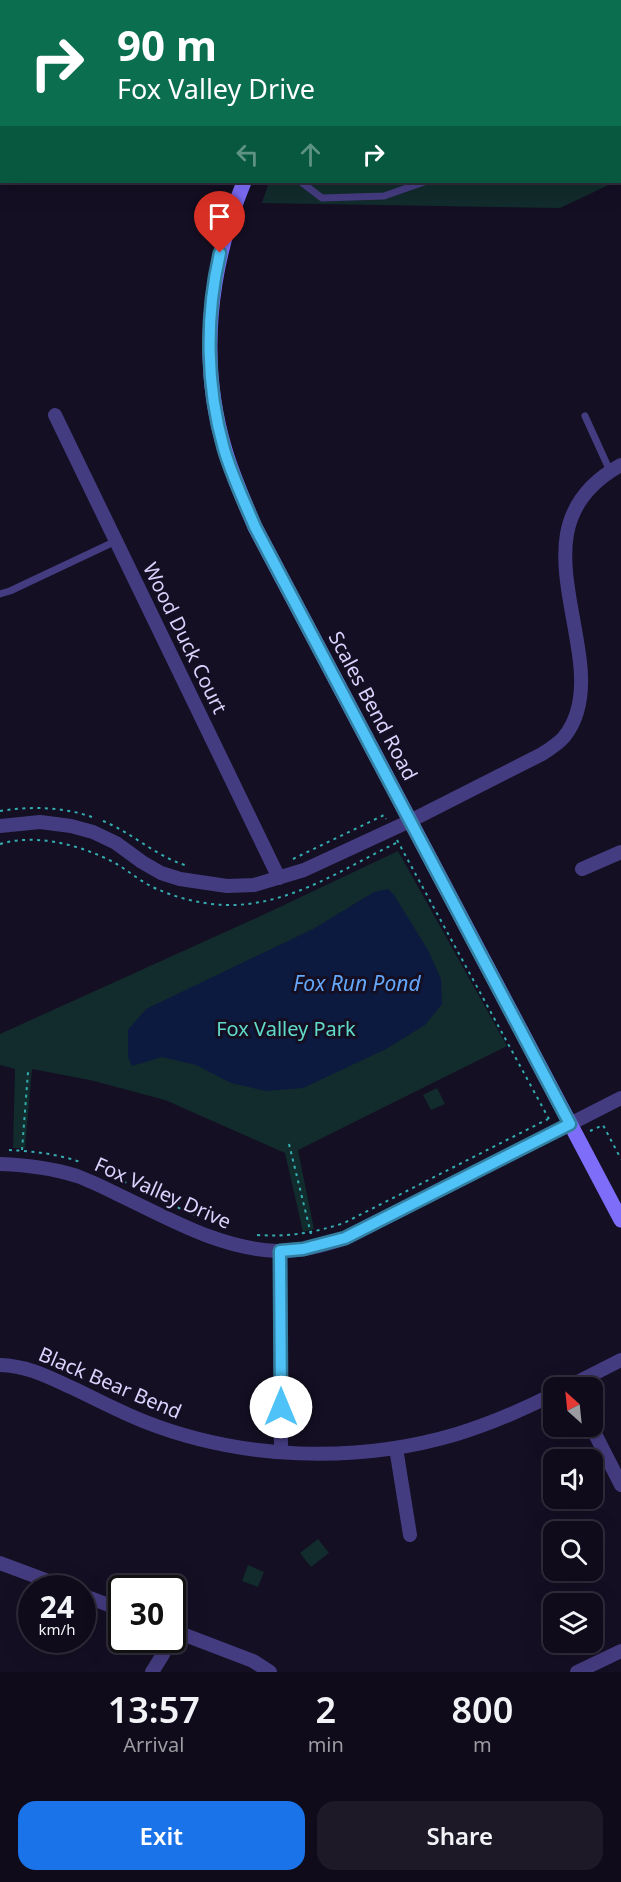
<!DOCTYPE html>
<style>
:root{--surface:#0f0b1a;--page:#1d1927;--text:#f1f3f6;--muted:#9b9ba2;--line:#2f2b39;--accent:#1a73e8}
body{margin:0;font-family:"Noto Sans",sans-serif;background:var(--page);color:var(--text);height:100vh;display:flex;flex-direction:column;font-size:22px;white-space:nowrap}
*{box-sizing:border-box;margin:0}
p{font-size:20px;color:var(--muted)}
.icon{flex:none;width:33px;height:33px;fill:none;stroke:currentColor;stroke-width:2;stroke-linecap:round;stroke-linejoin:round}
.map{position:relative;height:1672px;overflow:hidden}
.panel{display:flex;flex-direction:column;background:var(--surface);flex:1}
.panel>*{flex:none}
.banner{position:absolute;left:0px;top:0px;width:621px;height:183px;box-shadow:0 6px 24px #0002,0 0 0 2px var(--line);background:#0b6e4f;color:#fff;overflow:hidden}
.needle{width:39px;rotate:333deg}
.fabs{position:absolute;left:543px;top:1377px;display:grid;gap:12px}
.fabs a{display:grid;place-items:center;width:60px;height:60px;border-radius:12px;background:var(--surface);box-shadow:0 6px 24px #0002,0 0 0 2px var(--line);font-size:30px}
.speed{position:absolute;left:18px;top:1575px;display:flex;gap:12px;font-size:30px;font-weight:700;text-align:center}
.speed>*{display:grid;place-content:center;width:78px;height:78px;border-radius:50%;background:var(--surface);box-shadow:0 6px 24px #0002,0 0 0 2px var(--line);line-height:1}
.speed small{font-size:15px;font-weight:400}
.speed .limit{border:3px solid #111;border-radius:9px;background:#fff;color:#111}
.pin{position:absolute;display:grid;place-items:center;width:51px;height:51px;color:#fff;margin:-62px -26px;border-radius:50% 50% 50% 0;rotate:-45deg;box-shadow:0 0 6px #0007}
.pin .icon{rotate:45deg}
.me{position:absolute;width:66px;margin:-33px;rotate:0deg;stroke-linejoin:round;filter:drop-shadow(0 0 4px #0008)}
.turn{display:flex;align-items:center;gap:21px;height:126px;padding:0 18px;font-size:27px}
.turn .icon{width:78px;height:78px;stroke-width:2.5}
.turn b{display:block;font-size:42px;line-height:51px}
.lanes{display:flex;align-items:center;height:57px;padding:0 18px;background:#0003;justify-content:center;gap:30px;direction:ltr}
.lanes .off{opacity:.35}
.eta{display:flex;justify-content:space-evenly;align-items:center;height:102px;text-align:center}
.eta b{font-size:36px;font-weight:600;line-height:42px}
.action{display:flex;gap:12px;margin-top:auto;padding:12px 18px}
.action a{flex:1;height:69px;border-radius:18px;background:var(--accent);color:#fff;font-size:24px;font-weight:600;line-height:69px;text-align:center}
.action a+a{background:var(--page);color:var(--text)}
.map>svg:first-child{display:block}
</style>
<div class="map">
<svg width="621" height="1672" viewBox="0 0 621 1672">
<rect width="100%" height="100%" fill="#140f23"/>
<!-- green -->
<g fill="#122b2c">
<path d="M448,0H621V179H620V2H445Z"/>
<path d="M269,182H615L560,208L262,203Z"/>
<path d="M398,851L507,1046L298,1150L314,1229L303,1232L285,1153L165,1100L90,1080L32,1069L25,1148H13L15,1069L0,1065V1034L267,913Z"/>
<path d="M437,1088L445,1104L431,1110L423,1095Z"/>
<path d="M318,1539L329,1553L311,1567L300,1553Z"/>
<path d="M248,1565L264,1572L258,1587L242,1581Z"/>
</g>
<!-- water -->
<path fill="#0c1a3f" d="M388,889L394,895L428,950L441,979L442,1004L425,1025L386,1049L303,1088L266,1091L231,1083L196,1065L162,1057L132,1066L128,1057V1030L146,1009L313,929L374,892Z"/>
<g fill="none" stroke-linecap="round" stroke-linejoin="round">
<!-- path -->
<g stroke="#33adb0" stroke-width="2" stroke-dasharray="3 4.5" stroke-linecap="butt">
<path d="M0,811C31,806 63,807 92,817"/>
<path d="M103,821C133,833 156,857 188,866"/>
<path d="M397,840L549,1119"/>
<path d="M0,844C37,833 81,845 115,863C129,871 142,883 157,889C177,898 202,904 224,905C289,907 342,869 398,842"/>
<path d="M293,859L384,815L386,819"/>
<path d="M590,1131L603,1125L621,1159"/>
<path d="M289,1144L311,1234"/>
<path d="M9,1150C32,1151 58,1154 80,1162"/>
<path d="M22,1150L28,1072"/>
<path d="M110,1175L183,1210L225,1227"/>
<path d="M257,1235C289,1237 313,1233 344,1223L548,1119"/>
</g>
<!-- lane -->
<g stroke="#443c80" stroke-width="7">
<path d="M620,87L621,86"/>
<path d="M620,128L621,127"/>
<path d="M301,182L322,198L384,196L424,182"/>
<path d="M585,416L610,471"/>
<path d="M0,594L10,591L116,541"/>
</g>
<!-- street -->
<g stroke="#443c80" stroke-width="14">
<path d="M55,415L279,878"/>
<path d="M0,826L40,822L71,826L93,832L116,843L142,862L161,873L180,879L227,886L254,885L304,870L410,821L542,754C550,749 558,744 564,737C581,716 583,688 580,662C571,585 536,512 621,465"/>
<path d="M582,869L621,852"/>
<path d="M0,1164C26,1165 52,1168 77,1176C91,1181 105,1188 119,1195C170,1219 220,1249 278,1251C301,1252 324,1245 346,1238L621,1098"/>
<path d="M280,1251L281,1451"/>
<path d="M0,1365C30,1366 50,1378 77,1390C99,1401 121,1412 143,1421C241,1460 356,1464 457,1434C490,1424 522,1410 554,1394"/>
<path d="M566,1388L621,1360"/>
<path d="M591,1426L621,1485"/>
<path d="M396,1448L410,1535"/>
<path d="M0,1563L67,1588"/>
<path d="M82,1595L122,1610"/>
<path d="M172,1630L253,1661L270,1672"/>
<path d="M152,1672L162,1656L170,1640"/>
<path d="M577,1672L621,1651"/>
</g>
<!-- secondary -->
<g stroke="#7d6df9" stroke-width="15">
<path d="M403,2L405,0"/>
<path d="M244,182C209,267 198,360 225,450C233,477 244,501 255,527L621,1220"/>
</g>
</g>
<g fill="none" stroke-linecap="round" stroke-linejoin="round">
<defs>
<path id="route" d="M220,253C205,317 206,386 224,449C232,476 244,501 255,527L570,1124L345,1238L303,1249L280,1251L281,1407"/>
</defs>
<!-- route casing -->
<use href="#route" stroke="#337fa1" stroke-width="15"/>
<!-- route -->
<use href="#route" stroke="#4fc3f7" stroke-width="10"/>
</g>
<g text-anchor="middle" stroke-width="6" stroke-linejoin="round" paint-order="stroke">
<!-- street labels -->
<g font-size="20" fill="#dbd2fd" stroke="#140f23">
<text transform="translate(185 638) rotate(64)" y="7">Wood Duck Court</text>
<text transform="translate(373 706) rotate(62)" y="7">Scales Bend Road</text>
<text transform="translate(163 1193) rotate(24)" y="7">Fox Valley Drive</text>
<text transform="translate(110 1383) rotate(23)" y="7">Black Bear Bend</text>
</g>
<!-- park labels -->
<g font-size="20" fill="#61dac7" stroke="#140f23">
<text x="286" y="1036">Fox Valley Park</text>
</g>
<!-- water labels -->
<g font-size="21" font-style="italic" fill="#65a7f9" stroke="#140f23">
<text x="357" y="991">Fox Run Pond</text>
</g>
</g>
</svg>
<div class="fabs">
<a><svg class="needle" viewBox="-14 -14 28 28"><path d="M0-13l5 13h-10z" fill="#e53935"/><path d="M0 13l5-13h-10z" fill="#9b9ba2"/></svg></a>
<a><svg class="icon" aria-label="sound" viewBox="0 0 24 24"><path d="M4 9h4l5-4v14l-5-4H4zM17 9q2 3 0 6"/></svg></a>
<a><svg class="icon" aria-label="search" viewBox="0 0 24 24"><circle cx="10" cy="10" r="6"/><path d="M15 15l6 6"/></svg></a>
<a><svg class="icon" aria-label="layers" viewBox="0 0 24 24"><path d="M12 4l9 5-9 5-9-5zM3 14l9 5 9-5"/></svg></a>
</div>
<div class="speed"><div>24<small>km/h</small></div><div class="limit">30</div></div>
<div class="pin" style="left:220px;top:253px;background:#d93025"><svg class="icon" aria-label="arrive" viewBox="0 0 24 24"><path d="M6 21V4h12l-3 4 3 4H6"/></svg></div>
<svg class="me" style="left:281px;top:1407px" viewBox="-20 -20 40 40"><circle r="19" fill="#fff"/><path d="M0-13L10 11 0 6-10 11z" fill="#4fc3f7"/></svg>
<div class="banner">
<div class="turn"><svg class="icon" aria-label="right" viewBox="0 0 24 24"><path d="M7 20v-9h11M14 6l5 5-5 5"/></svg><div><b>90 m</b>Fox Valley Drive</div></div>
<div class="lanes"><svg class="icon off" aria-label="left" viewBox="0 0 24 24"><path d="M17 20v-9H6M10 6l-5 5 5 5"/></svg><svg class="icon off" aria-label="ahead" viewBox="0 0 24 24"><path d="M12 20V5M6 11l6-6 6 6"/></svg><svg class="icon" aria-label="right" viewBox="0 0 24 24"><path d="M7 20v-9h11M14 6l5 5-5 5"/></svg></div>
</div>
</div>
<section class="panel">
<div class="eta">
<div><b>13:57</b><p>Arrival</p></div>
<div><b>2</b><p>min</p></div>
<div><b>800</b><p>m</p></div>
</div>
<div class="action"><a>Exit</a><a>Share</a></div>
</section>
